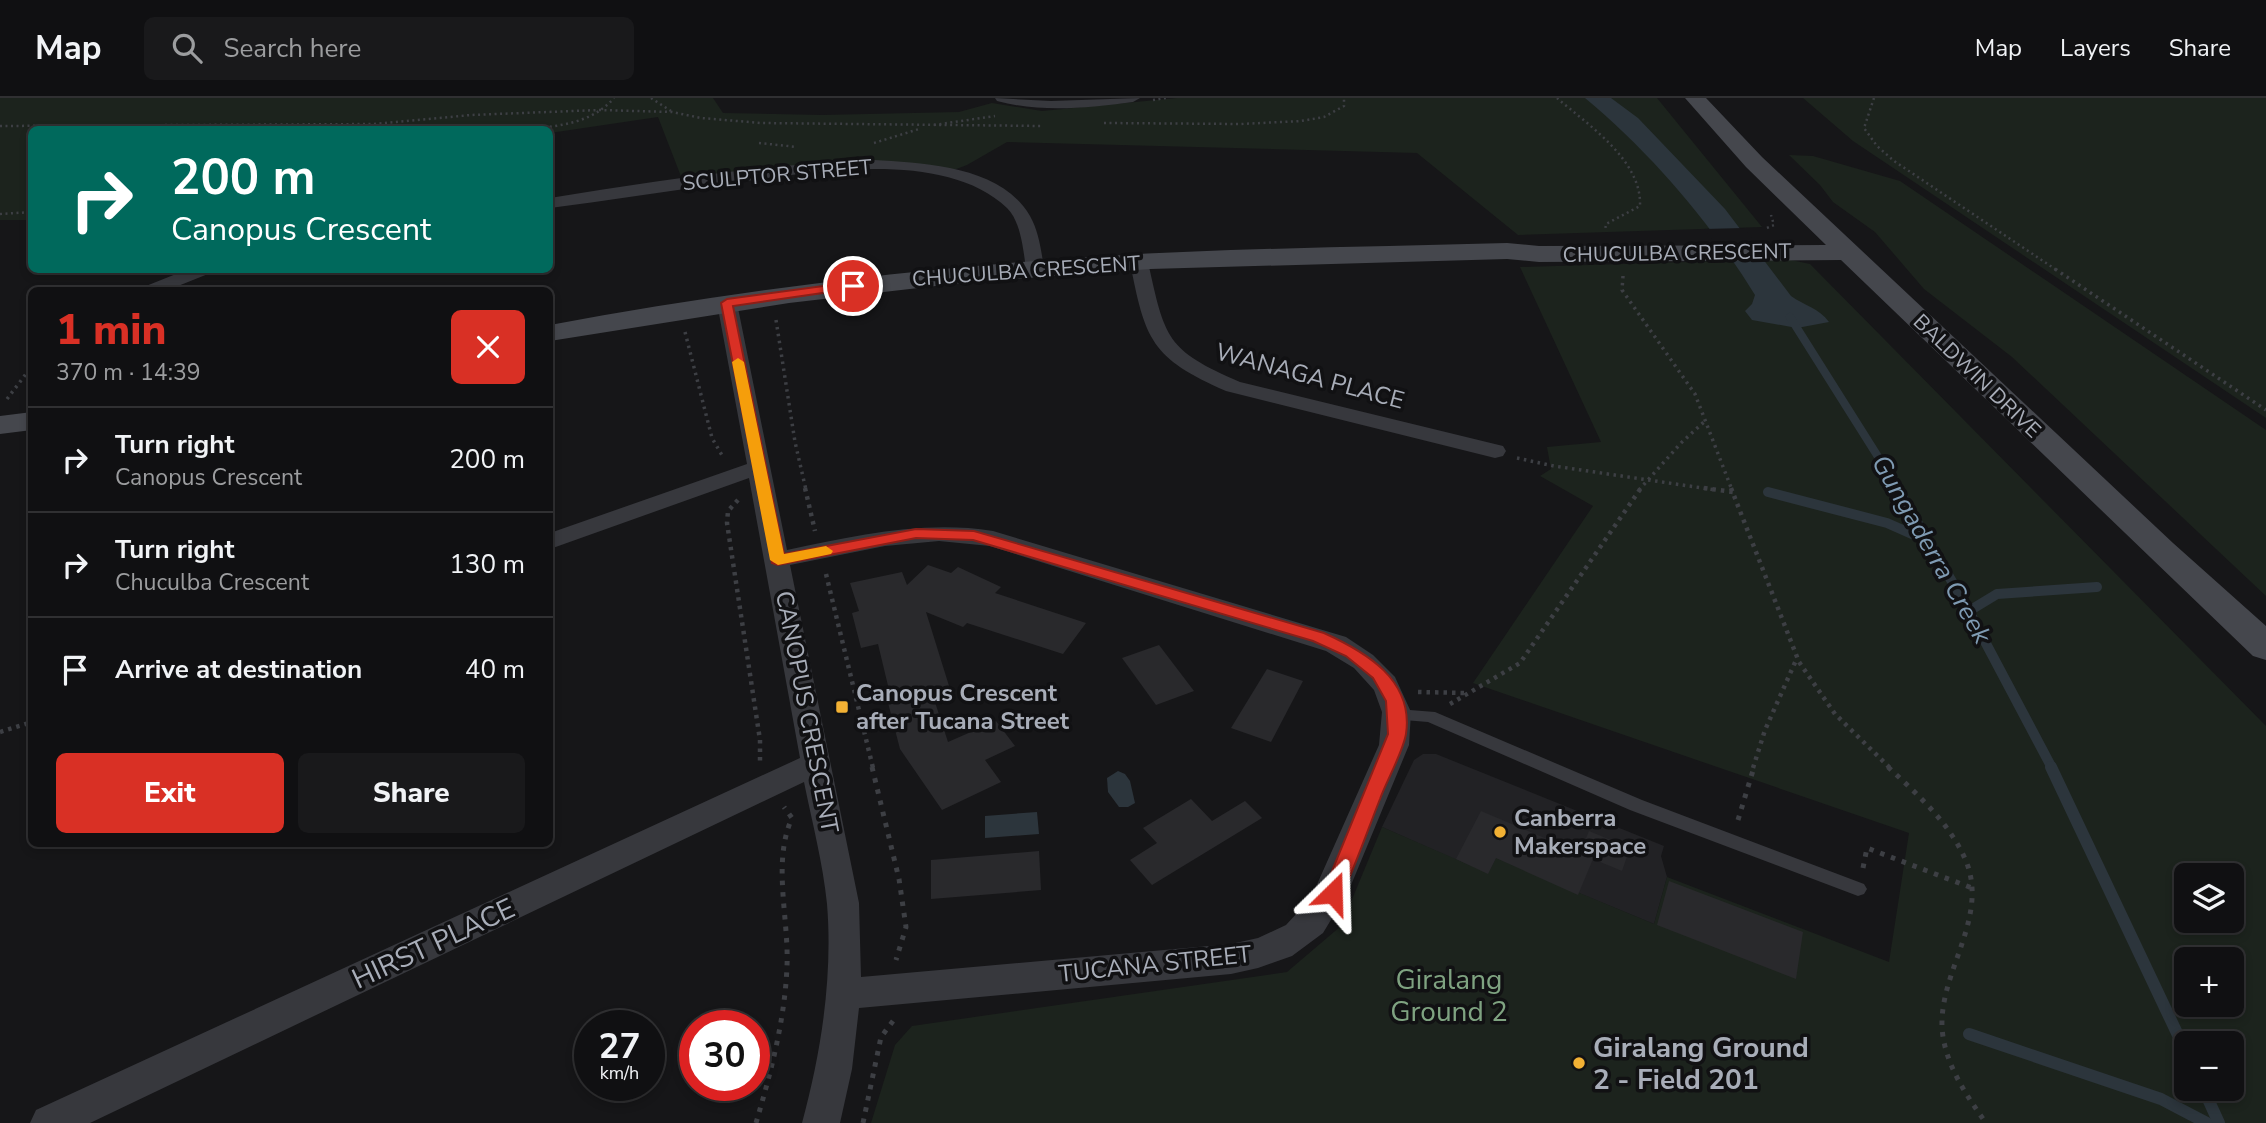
<!DOCTYPE html>
<meta charset="utf-8">
<style>
:root{--surface:#101012;--page:#19191b;--text:#f1f3f6;--muted:#9c9d9f;--line:#303032;--accent:#d93025}
body{margin:0;font-family:"Nunito Sans",sans-serif;background:var(--page);color:var(--text);height:100vh;display:flex;flex-direction:column;font-size:26px;white-space:nowrap}
*{box-sizing:border-box;margin:0}
p{font-size:23px;color:var(--muted)}
.icon{flex:none;width:38px;height:38px;fill:none;stroke:currentColor;stroke-width:2;stroke-linecap:round;stroke-linejoin:round}
.map{position:relative;flex:1;overflow:hidden}
.drawer{position:absolute;left:28px;top:189px;width:525px;height:560px;display:flex;flex-direction:column;background:var(--surface);border-radius:10px;box-shadow:0 4px 10px #0003,0 0 0 2px var(--line)}
.drawer>*{flex:none}
.banner{position:absolute;left:28px;top:28px;width:525px;height:147px;border-radius:10px;box-shadow:0 4px 10px #0003,0 0 0 2px var(--line);background:#00695c;color:#fff;overflow:hidden}
.buttons{position:absolute;left:2174px;top:765px;display:grid;gap:14px}
.buttons a{display:grid;place-items:center;width:70px;height:70px;border-radius:10px;background:var(--surface);box-shadow:0 4px 10px #0003,0 0 0 2px var(--line);font-size:35px}
.speed{position:absolute;left:574px;top:912px;display:flex;gap:14px;font-size:35px;font-weight:700;text-align:center}
.speed>*{display:grid;place-content:center;width:91px;height:91px;border-radius:50%;background:var(--surface);box-shadow:0 4px 10px #0003,0 0 0 2px var(--line);line-height:1}
.speed small{font-size:18px;font-weight:400}
.speed .limit{border:10px solid #d22;background:#fff;color:#111}
.pin{position:absolute;display:grid;place-items:center;width:60px;height:60px;color:#fff;margin:-30px;border:4px solid #fff;border-radius:50%;box-shadow:0 2px 7px #0007}
.me{position:absolute;width:77px;margin:-38px;rotate:22deg;stroke-linejoin:round;filter:drop-shadow(0 0 5px #0008)}
.turn{display:flex;align-items:center;gap:24px;height:147px;padding:0 28px;font-size:32px}
.turn .icon{width:91px;height:91px;stroke-width:2.5}
.turn b{display:block;font-size:49px;line-height:60px}
.round{display:grid;place-items:center;flex:none;width:74px;height:74px;border-radius:10px;background:var(--page)}
.headline{display:flex;align-items:center;justify-content:space-between;height:119px;padding:0 28px}
h1{font-size:42px;font-weight:800;line-height:52px;color:var(--accent)}
.action{display:flex;gap:14px;margin-top:auto;padding:14px 28px}
.action a{flex:1;height:80px;border-radius:10px;background:var(--accent);color:#fff;font-size:28px;font-weight:800;line-height:80px;text-align:center}
.action a+a{background:var(--page);color:var(--text)}
ul{padding:0;list-style:none}
li{display:flex;align-items:center;gap:21px;height:105px;padding:0 28px;border-top:2px solid var(--line)}
li div{flex:1}
li b{display:block;font-size:26px}
li em{font-style:normal}
header{display:flex;align-items:center;gap:42px;box-sizing:border-box;height:98px;padding:0 35px;background:var(--surface);border-bottom:2px solid var(--line)}
header strong{font-size:33px}
nav{display:flex;gap:38px;margin-inline-start:auto;font-size:24px}
.search{width:490px;height:63px;background:var(--page);display:flex;align-items:center;gap:18px;box-sizing:border-box;padding:0 24px;border-radius:10px;color:var(--muted);font-size:26px}
.map>svg:first-child{display:block}
</style>
<header>
<strong>Map</strong>
<div class="search"><svg class="icon" aria-label="search" viewBox="0 0 24 24"><circle cx="10" cy="10" r="6"/><path d="M15 15l6 6"/></svg>Search here</div>
<nav><a>Map</a><a>Layers</a><a>Share</a></nav>
</header>
<div class="map">
<svg width="2266" height="1025" viewBox="0 0 2266 1025">
<rect width="100%" height="100%" fill="#161618"/>
<!-- built -->
<path fill="#222225" d="M1423,656H1436L1664,748L1661,758L1667,779L1654,826L1496,761L1488,776L1382,729L1414,662Z"/>
<!-- green -->
<g fill="#1c231d" fill-rule="evenodd">
<path d="M0,0H713L723,15L822,17L959,14L992,5L1042,13L1177,0H1657L1762,129L1518,137L1417,55L1007,44L967,67L951,73L857,63L816,65L682,81L658,19L550,35V32H32L31,122H0Z"/>
<path d="M1803,0H2266V320L1853,43Z"/>
<path d="M1789,57L1813,58L1900,83L2266,332V498L2012,259L1924,191L1875,134L1833,104L1820,87Z"/>
<path d="M1786,161L1810,166L2266,628V1025H871L895,947L912,928L1287,874L1341,828L1382,729L1488,775L1496,760L1654,826L1667,779L1889,864L1909,735L1473,585L1593,408L1540,378L1551,371L1547,349L1601,344L1520,169ZM2186,777H2231V822H2186ZM2186,861H2231V906H2186ZM2186,945H2231V990H2186Z"/>
</g>
<!-- water -->
<g fill="#2c353c">
<path d="M1585,0H1611L1638,20L1725,111L1791,198C1805,208 1819,210 1829,224L1797,230L1752,222L1745,213L1752,206L1755,197C1710,124 1651,55 1585,0Z"/>
<path d="M1118,673L1125,676L1130,683L1135,705L1128,709H1119L1108,694L1107,680Z"/>
<path d="M1037,714L1039,736L985,740V718Z"/>
</g>
<!-- pier -->
<path fill="#161618" d="M1744,130L1769,162L1729,163L1704,131Z"/>
<g fill="none" stroke-linecap="round" stroke-linejoin="round">
<!-- stream-far2 -->
<path stroke="#2c353c" stroke-width="8" d="M1790,219L1899,392"/>
<!-- stream-far1 -->
<g stroke="#2c353c" stroke-width="10">
<path d="M1897,390L1964,504L2052,670"/>
<path d="M1768,394L1887,425L1930,444"/>
<path d="M1969,513L1997,496L2097,489"/>
</g>
<!-- stream -->
<g stroke="#2c353c" stroke-width="12">
<path d="M2051,669L2186,954"/>
<path d="M1969,936L2161,1001L2207,1025"/>
<path d="M2203,990L2219,1025"/>
</g>
</g>
<!-- building -->
<g fill="#29292c">
<path d="M928,467L951,475L958,469L1001,489L995,495L1086,525L1063,556L967,525L963,529L926,514L950,591L932,595L948,644L996,623L1015,648L985,662L1001,684L942,712L900,651L886,597L890,596L878,546L861,550L852,515L859,513L850,485L902,474L907,487Z"/>
<path d="M1159,547L1194,593L1156,607L1122,560Z"/>
<path d="M1267,571L1303,583L1271,644L1231,630Z"/>
<path d="M1191,701L1212,723L1245,703L1262,720L1152,787L1130,762L1157,745L1143,730Z"/>
<path d="M1481,713L1580,755L1589,733L1630,750L1622,773L1593,761L1578,797L1496,760L1488,776L1456,761Z"/>
<path d="M1039,753L1041,792L931,801V762Z"/>
<path d="M1669,783L1803,834L1796,881L1657,827Z"/>
</g>
<g fill="none" stroke-linecap="round" stroke-linejoin="round">
<!-- path-far3 -->
<g stroke="#3d3f44" stroke-width="2.5" stroke-dasharray="2 3.5" stroke-linecap="butt">
<path d="M651,0L671,13"/>
<path d="M1557,0C1588,27 1642,62 1640,108L1606,126L1605,133"/>
<path d="M1874,0L1864,30L1877,48L1894,63L2058,173"/>
<path d="M1153,2L1166,0"/>
<path d="M1104,25L1241,26L1301,23L1324,19L1344,8V0"/>
<path d="M934,27L995,18"/>
<path d="M0,28L374,26L471,17L599,12L672,14L701,20L761,25L1043,28"/>
<path d="M528,32C560,27 591,26 614,0"/>
<path d="M759,45L797,49"/>
<path d="M874,45L919,31"/>
<path d="M0,116L32,114"/>
<path d="M1767,130L1774,127L1771,117"/>
</g>
<!-- path-far2 -->
<g stroke="#3d3f44" stroke-width="3.5" stroke-dasharray="2.5 4.5" stroke-linecap="butt">
<path d="M2055,171L2266,312"/>
<path d="M1623,178L1622,192L1695,296L1732,392"/>
<path d="M776,222L795,344L806,392"/>
<path d="M685,234L712,340L723,359"/>
<path d="M7,301L32,268"/>
<path d="M1517,360L1554,368L1716,392"/>
<path d="M1639,392L1681,345L1705,323"/>
</g>
<!-- path-far1 -->
<g stroke="#3d3f44" stroke-width="4.5" stroke-dasharray="3.5 5" stroke-linecap="butt">
<path d="M805,390L815,433"/>
<path d="M1704,390L1733,394"/>
<path d="M1731,390L1799,564L1835,616L1890,670"/>
<path d="M738,402L728,413L727,425L760,642V663"/>
<path d="M826,476L873,670"/>
<path d="M1418,594L1465,595"/>
<path d="M1450,606L1520,565L1641,390"/>
<path d="M0,634L32,624"/>
<path d="M1753,670L1765,632L1797,560"/>
</g>
<!-- path -->
<g stroke="#3d3f44" stroke-width="5" stroke-dasharray="4.5 7" stroke-linecap="butt">
<path d="M872,669L899,781L906,829L896,862"/>
<path d="M1888,669C1917,696 1950,725 1966,763C1989,820 1940,872 1942,929C1944,965 1966,997 1986,1025"/>
<path d="M1738,722L1754,669"/>
<path d="M1863,770L1867,750L1972,790"/>
<path d="M756,1025C771,974 785,921 787,868C789,820 772,764 792,720L784,709"/>
<path d="M863,1025L881,939L893,923"/>
</g>
<!-- lane -->
<path fill="#37383d" fill-rule="evenodd" d="M1397,611L1435,614L1642,702L1864,786L1867,791L1864,796L1858,798L1630,712L1428,624L1392,621L1389,617L1392,613Z"/>
<!-- street -->
<g fill="#37383d" fill-rule="evenodd">
<path d="M995,0L1051,3L1140,0L1133,4C1086,10 1043,15 997,3Z"/>
<path d="M874,62C925,65 1001,68 1030,118C1039,134 1041,152 1044,170L1035,176L1026,170C1023,151 1021,124 1007,110C942,48 804,76 723,86C665,93 607,103 550,110V100C656,83 766,66 874,62Z"/>
<path d="M1139,159L1148,164C1165,241 1166,252 1240,284L1503,348L1506,353L1503,358L1495,360L1226,293C1151,260 1145,242 1130,164Z"/>
<path d="M186,172H210L208,176L168,192H144L146,188Z"/>
<path d="M727,199L737,205L787,452C856,438 922,422 993,433L1346,539L1373,557L1395,579L1411,614L1409,647L1349,792L1323,835L1292,858L1258,870L1231,876L859,910L852,971L840,1025H802C821,955 833,879 827,806C823,765 812,724 804,684L90,1025H30L36,1012L800,660L749,380L550,451V435L747,366L717,205ZM939,443L990,448L1326,553L1354,570L1374,592L1382,614L1379,647L1311,800L1286,827L1258,840L1231,846L861,879L859,805L790,467L885,448Z"/>
</g>
<!-- secondary -->
<g fill="#45474d" fill-rule="evenodd">
<path d="M1685,0H1706L1762,59L2173,445L2266,528V562L2253,558L1841,162L1539,164L1507,161L1150,171L970,184L789,205L550,243V227C728,194 908,171 1090,159C1228,150 1368,149 1507,145L1539,148L1826,147L1746,69Z"/>
<path d="M32,314V332L0,336V318Z"/>
</g>
</g>
<!-- route -->
<path fill="#d93025" stroke="#8d1f18" stroke-width="2" d="M853,184L858,188L857,190L733,208L784,456L916,431L974,433L1324,535C1366,554 1414,582 1406,636C1403,654 1387,682 1380,701C1367,734 1355,769 1340,801L1333,803L1326,801L1323,795L1388,636L1386,603L1373,580L1346,558L1313,543L973,442L916,440L778,467L772,465L721,205L727,201Z"/>
<!-- slow -->
<path fill="#f59e0b" d="M738,260L744,264L784,456L826,448L833,453L831,456L778,467L770,462L732,264Z"/>
<!-- markers -->
<g fill="#f2b134" stroke="#111113" stroke-width="2.5">
<rect x="835" y="602" width="14" height="14" rx="3.5"/>
<circle cx="1500" cy="734" r="7"/>
<circle cx="1579" cy="965" r="7"/>
</g>
<g text-anchor="middle" stroke-width="7" stroke-linejoin="round" paint-order="stroke">
<!-- far-street labels -->
<g font-size="21" fill="#a8adb8" stroke="#111113">
<text transform="translate(777 77) rotate(-5)" y="7">SCULPTOR STREET</text>
<text transform="translate(1677 155) rotate(-1)" y="7">CHUCULBA CRESCENT</text>
<text transform="translate(1026 173) rotate(-4)" y="7">CHUCULBA CRESCENT</text>
<text transform="translate(1977 278) rotate(44)" y="7">BALDWIN DRIVE</text>
</g>
<!-- street labels -->
<g font-size="24" fill="#a8adb8" stroke="#111113">
<text transform="translate(1310 278) rotate(15)" y="8">WANAGA PLACE</text>
<text transform="translate(807 614) rotate(79)" y="8">CANOPUS CRESCENT</text>
<text transform="translate(1155 866) rotate(-6)" y="8">TUCANA STREET</text>
</g>
<!-- poi labels -->
<g font-size="24" font-weight="bold" fill="#a8adb8" stroke="#111113" text-anchor="start">
<text x="856" y="603">Canopus Crescent<tspan x="856" dy="28">after Tucana Street</tspan></text>
<text x="1514" y="728">Canberra<tspan x="1514" dy="28">Makerspace</tspan></text>
</g>
<!-- water labels -->
<g font-size="26" font-style="italic" fill="#7f9bb3" stroke="#111113">
<text transform="translate(1932 451) rotate(60)" y="9">Gungaderra Creek</text>
</g>
<!-- near-street labels -->
<g font-size="28" fill="#a8adb8" stroke="#111113">
<text transform="translate(433 845) rotate(-25)" y="10">HIRST PLACE</text>
</g>
<!-- near-park labels -->
<g font-size="28" fill="#7fa381" stroke="#111113">
<text x="1449" y="891">Giralang<tspan x="1449" dy="32">Ground 2</tspan></text>
</g>
<!-- near-poi labels -->
<g font-size="28" font-weight="bold" fill="#a8adb8" stroke="#111113" text-anchor="start">
<text x="1593" y="959">Giralang Ground<tspan x="1593" dy="32">2 - Field 201</tspan></text>
</g>
</g>
</svg>
<div class="buttons">
<a><svg class="icon" aria-label="layers" viewBox="0 0 24 24"><path d="M12 4l9 5-9 5-9-5zM3 14l9 5 9-5"/></svg></a>
<a>+</a>
<a>−</a>
</div>
<div class="speed"><div>27<small>km/h</small></div><div class="limit">30</div></div>
<div class="pin" style="left:853px;top:188px;background:#d93025"><svg class="icon" aria-label="arrive" viewBox="0 0 24 24"><path d="M6 21V4h12l-3 4 3 4H6"/></svg></div>
<svg class="me" style="left:1333px;top:795px" viewBox="-20 -20 40 40"><path d="M0-17L14 15 0 8-14 15z" fill="#d93025" stroke="#fff" stroke-width="4"/></svg>
<div class="banner">
<div class="turn"><svg class="icon" aria-label="right" viewBox="0 0 24 24"><path d="M7 20v-9h11M14 6l5 5-5 5"/></svg><div><b>200 m</b>Canopus Crescent</div></div>
</div>
<section class="drawer">
<div class="headline"><div><h1>1 min</h1><p>370 m · 14:39</p></div><a class="round" style="background:#d93025;color:#fff"><svg class="icon" aria-label="close" viewBox="0 0 24 24"><path d="M6 6l12 12M18 6L6 18"/></svg></a></div>
<ul>
<li><svg class="icon" aria-label="right" viewBox="0 0 24 24"><path d="M7 20v-9h11M14 6l5 5-5 5"/></svg><div><b>Turn right</b><p>Canopus Crescent</p></div><em>200 m</em></li>
<li><svg class="icon" aria-label="right" viewBox="0 0 24 24"><path d="M7 20v-9h11M14 6l5 5-5 5"/></svg><div><b>Turn right</b><p>Chuculba Crescent</p></div><em>130 m</em></li>
<li><svg class="icon" aria-label="arrive" viewBox="0 0 24 24"><path d="M6 21V4h12l-3 4 3 4H6"/></svg><div><b>Arrive at destination</b></div><em>40 m</em></li>
</ul>
<div class="action"><a>Exit</a><a>Share</a></div>
</section>
</div>
